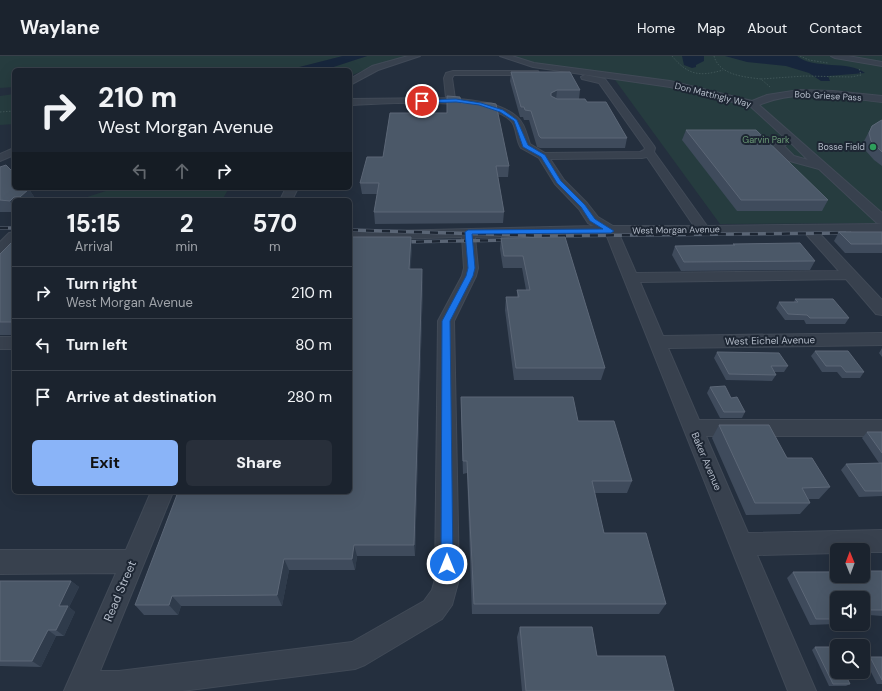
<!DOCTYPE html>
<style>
:root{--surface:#1b232e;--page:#282f3a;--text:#f1f3f6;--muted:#a0a4aa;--line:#39404a;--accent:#8ab4f8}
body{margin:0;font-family:"DM Sans",sans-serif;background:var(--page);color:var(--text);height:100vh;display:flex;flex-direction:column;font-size:15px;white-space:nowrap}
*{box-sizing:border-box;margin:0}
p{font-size:13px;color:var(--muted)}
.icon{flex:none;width:22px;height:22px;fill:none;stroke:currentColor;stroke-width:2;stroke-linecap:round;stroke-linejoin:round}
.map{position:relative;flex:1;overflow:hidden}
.details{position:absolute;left:12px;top:142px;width:340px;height:296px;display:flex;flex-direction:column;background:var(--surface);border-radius:6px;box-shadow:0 4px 16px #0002,0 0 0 1px var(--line)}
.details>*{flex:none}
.top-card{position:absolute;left:12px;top:12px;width:340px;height:122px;border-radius:6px;box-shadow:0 4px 16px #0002,0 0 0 1px var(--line);background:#1b232e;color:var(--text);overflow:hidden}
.needle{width:26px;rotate:359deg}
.tools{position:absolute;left:830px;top:487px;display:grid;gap:8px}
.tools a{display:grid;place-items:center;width:40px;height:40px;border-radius:6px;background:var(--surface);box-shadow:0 4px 16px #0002,0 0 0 1px var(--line);font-size:20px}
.pin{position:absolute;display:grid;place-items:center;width:34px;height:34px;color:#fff;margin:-17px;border:2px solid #fff;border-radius:50%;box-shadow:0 1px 4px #0007}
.me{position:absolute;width:44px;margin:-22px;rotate:0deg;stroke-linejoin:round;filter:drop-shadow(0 0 3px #0008)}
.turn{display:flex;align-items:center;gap:14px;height:84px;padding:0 20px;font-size:18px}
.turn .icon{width:52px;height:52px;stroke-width:2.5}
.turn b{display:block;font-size:28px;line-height:34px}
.lanes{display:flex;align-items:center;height:38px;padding:0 20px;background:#0003;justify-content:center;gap:20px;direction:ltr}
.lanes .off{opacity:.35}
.eta{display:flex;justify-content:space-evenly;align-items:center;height:68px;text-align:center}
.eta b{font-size:24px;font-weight:800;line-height:28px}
.primary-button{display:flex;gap:8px;margin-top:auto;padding:8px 20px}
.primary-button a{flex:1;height:46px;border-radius:6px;background:var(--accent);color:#111;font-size:16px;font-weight:800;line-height:46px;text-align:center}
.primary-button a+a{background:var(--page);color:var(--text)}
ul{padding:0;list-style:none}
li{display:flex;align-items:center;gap:12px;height:52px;padding:0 20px;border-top:1px solid var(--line)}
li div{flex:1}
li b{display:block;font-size:15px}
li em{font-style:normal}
header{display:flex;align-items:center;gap:24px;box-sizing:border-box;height:56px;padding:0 20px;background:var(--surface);border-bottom:1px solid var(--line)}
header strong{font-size:19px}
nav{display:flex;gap:22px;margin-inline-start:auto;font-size:14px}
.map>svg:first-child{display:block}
</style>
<header>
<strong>Waylane</strong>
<nav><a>Home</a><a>Map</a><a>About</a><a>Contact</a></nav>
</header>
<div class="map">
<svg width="882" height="635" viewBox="0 0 882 635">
<rect width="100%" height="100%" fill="#242f3e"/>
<!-- green -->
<g fill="#263c3f">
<path d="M0,0H343L288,14H14V31L0,32Z"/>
<path d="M367,0H408L372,11L350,20V14H324Z"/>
<path d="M511,0H882V167L720,168L610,17L540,8Z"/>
<path d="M14,38V68L0,69V40Z"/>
<path d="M115,132H229L222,144H78Z"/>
</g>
<!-- water -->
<g fill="#17263c">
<path d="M343,0H367L324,14H288Z"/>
<path d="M682,0H704V5L696,9V11L692,12L684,9Z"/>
<path d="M725,0H797C814,14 848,4 865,17L828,20L830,25H821L809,17L786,10L747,6Z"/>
</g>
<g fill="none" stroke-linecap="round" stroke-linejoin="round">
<defs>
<g id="minor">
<path d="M408,0H420L378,14L350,29V23L372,10Z"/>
<path d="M500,0H512L534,7L670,25L752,45L767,39L799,34L833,35L882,40V46C842,42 797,32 759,49L882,157V168L877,167L819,113L786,104L774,91L776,85L784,81L750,50L670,31L533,11ZM790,86L808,104L794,100L784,90Z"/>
<path d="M831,0H848L882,6V10L835,2Z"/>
<path d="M453,15H538L539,17L535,19H454L452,22L455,43C475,44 503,47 518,62C525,68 527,80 530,88L545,97L640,96L644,94L645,92L599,27L582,23L581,21L585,19L605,23L654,90L655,92L654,96L707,170L882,168V176L819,177L882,244V259L876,258L846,223L640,226L663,280L882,277V289L668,292L699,364H882V380H706L748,477L882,474V496H863V494H837V497L757,499L816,635H788L606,178L475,181L478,212L476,220L454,265L459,523L452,549L442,563L365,609L355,613L182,635H64L116,517L0,518V494H126L151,436H173L100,615H119L352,586L424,545L432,534L435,523L438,265L462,220L464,212L462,181L350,184V176L594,170L588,167L579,153L555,128L539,102L521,92C516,85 517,73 512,66C489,39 384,48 350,49V43L446,42L444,22L446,17ZM647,101L694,170H613L598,161L587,147L564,124L550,103L642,102ZM805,177L839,215L636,217L619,178Z"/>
<path d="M14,92V99L0,105V98Z"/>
<path d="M286,132H298L292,144H280Z"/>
<path d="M14,176V187L5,196L0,197V186L9,177Z"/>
<rect x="0" y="281" width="14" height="12"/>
</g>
</defs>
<!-- minor casing -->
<use href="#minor" stroke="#414a57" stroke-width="2"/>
<!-- path -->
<g stroke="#3f5557" stroke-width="1" stroke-dasharray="1.5 1.5" stroke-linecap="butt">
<path d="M672,0C688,19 699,21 723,14"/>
<path d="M714,0C719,19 744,21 761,23"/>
<path d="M800,0L809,4L828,7"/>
<path d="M770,31L761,23L805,20L851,21L861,19L859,12"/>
<path d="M0,56L14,55"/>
</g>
<!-- minor -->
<use href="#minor" fill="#38414e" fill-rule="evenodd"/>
<defs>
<g id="rail">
<path d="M0,172H14"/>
<path d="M350,174L548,180L850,177"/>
<path d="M400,186L512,184"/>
</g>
</defs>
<!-- rail casing -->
<use href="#rail" stroke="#5a6575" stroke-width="3.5"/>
<!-- rail -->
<use href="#rail" stroke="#1d2633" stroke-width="2.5" stroke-dasharray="8" stroke-linecap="butt"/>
</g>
<!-- wall -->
<g fill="#3f4b5c">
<path d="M511,16L580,34L579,43L587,46L627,82L625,92H540L537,91L529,64H524L523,61H520L510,25Z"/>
<path d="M447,40L461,47L509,110L508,121H498L504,156L503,167L375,168L374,156L377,138H362L360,127L383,101L447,57Z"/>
<path d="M882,64V110L874,104L866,95L863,87L872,70Z"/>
<path d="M686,74L828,144L822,155H737L682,84Z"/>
<path d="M0,111L29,133L36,144H14V156H0Z"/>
<path d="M839,176H882V197H845L834,185Z"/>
<path d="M565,181L605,312L601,324H514L505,254L506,241H517V234H526L522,212H503L500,193L501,182Z"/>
<path d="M14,184V279H0V198Z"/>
<path d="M733,188L815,205L810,214L681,215L672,199L675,190L733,189Z"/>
<path d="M412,192L410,213L423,226L415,500H357L355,514H289L282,550H181L178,559H144L135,549Z"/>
<path d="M795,243L849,262L845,268H806L804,264H785L776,252L779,246H794Z"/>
<path d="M882,292V301L879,297Z"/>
<path d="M815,295L864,316L860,322H842L837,316H822L811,300Z"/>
<path d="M717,296L788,310L784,316H774L776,319L772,325L726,324L714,302Z"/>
<path d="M710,331L731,342L745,356L742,362H720L707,337Z"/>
<path d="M461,341L578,365L632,425L627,437H595L604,477L666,548L659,558H472L467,417L463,418L461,354Z"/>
<path d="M719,369L787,402L830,431L819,443H809L810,447L800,458L746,459L712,382Z"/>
<path d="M867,376H882V440L859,441L841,414L846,408L879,407L862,382Z"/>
<path d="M882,515V560L869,559L863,563V542H837V566L835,568L810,569L787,522L793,516Z"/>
<path d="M0,525H71L79,531L69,551L75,556L64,580H56L41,611L0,610Z"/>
<path d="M520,571L597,600L674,635H522L517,581Z"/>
<path d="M815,591L850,628L846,630H829L812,594Z"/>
<path d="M870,601H882V628H877L865,604Z"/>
</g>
<!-- shaded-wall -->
<g fill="#2f3b4b">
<path d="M557,34L556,44L550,47L551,37Z"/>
<path d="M29,133L36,144H22L20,141Z"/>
<path d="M14,141L16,144H14V151L10,145Z"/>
<path d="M411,181L412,192L410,226L409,213Z"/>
<path d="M422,213L423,226L415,500L414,489Z"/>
<path d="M354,489L357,500L355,514L352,503Z"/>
<path d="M284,503L289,514L282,550L277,539Z"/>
<path d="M71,525L79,531L69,551L75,556L64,580L56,574L59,550Z"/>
<path d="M172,540L181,550L178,559L169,549Z"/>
<path d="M48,574L56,580L41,611L32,605Z"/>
</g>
<!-- building -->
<g fill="#4b5868" stroke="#5c6777">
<path d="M511,16H570L580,34H557L551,37V40L557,43H585L587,46H606L627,82H541L539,80L531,55L525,54L524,51H521Z"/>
<path d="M447,40L460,41L461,47H491L496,48L509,110H496L504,156H374L379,127H360L367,101H383L390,57H447Z"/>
<path d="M882,64V96L871,85L869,77L872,70L880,65Z"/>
<path d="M686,74H756L828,144H741Z"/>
<path d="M6,109L14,117V132H28L29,133L20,141H14L10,145L0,144V111Z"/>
<path d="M839,176H882V188H851Z"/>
<path d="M350,181H411L409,213H422L414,489H354L352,503H284L277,539L172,540L169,549H135L178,436H350Z"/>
<path d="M565,181L605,312H516L506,241H519L517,234H530L523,200H504L501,182Z"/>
<path d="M14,184V266H0V198Z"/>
<path d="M800,187L815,205L684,206L675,190L735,189L733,188Z"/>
<path d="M795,243H833L849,262H810L807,259L788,258L779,246H798Z"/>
<path d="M815,295H848L864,316H846L841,310H826Z"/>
<path d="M717,296L779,297L788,310H771L776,319L729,318Z"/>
<path d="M725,330L731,342L737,341L745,356H724L710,331Z"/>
<path d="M461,341H573L578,365H614L632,425H592L604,477H646L666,548H474L467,405H463Z"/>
<path d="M719,369H769L787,402H812L830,431L802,432L810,447H755Z"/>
<path d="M867,376H882V397Z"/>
<path d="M882,407V435H865L846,408Z"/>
<path d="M863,515H882V554H868L870,558H863V542H837V563H816L793,516H837V520H863Z"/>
<path d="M0,525H71L59,550H68L56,574H48L32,605H0Z"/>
<path d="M520,571H592L597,600H665L674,635H526Z"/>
<path d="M815,591H831L837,603V616H844L850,628H833Z"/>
<path d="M870,601H882V624Z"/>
</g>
<!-- route -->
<path fill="#1a73e8" stroke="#114b97" d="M456,43L481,47L503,54L517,64L528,89L545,99L561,125L585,149L595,163L614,175L611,177L472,178L475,212L473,220L450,265L453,508L452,512L447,514L443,512L441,508L442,265L466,220L468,212L465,176L468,174L603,173L590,165L581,151L557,127L541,101L523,91L514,65L500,56L479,49L456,46L422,47L420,45L422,44Z"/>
<!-- markers -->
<circle fill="#2e9e5b" stroke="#1d2633" stroke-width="1.5" cx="873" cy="91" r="4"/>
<g text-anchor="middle" stroke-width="4" stroke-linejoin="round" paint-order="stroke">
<!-- far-street labels -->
<g font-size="9" fill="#b4bcc9" stroke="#1d2633">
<text transform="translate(713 39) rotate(14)" y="3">Don Mattingly Way</text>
<text transform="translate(828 40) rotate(3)" y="3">Bob Griese Pass</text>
<text transform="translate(676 174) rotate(-1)" y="3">West Morgan Avenue</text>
</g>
<!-- far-park labels -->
<g font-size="9" fill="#6b9a76" stroke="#1d2633">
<text x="766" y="87">Garvin Park</text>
</g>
<!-- far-poi labels -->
<g font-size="9" fill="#b4bcc9" stroke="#1d2633" text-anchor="end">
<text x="865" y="94">Bosse Field</text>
</g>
<!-- street labels -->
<g font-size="10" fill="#b4bcc9" stroke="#1d2633">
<text transform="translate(770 284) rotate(-1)" y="4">West Eichel Avenue</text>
<text transform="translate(707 405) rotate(67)" y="4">Baker Avenue</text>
</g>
<!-- near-street labels -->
<g font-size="12" fill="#b4bcc9" stroke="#1d2633">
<text transform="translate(120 535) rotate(-67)" y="4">Read Street</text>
</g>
</g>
</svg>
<div class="tools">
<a><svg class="needle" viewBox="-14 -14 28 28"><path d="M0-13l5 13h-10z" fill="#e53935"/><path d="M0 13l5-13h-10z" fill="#a0a4aa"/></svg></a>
<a><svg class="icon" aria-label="sound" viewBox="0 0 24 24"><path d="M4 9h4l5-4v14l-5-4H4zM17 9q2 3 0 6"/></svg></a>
<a><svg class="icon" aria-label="search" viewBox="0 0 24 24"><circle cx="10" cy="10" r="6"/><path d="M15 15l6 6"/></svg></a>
</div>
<div class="pin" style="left:422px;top:45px;background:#d93025"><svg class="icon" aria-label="arrive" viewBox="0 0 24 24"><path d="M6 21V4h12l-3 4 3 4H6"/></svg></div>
<svg class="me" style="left:447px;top:508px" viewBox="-20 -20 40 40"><circle r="17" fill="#1a73e8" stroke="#fff" stroke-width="3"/><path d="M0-11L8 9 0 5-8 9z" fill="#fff"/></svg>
<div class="top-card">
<div class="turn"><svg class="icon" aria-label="right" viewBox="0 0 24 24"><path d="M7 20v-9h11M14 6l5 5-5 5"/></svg><div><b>210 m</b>West Morgan Avenue</div></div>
<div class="lanes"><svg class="icon off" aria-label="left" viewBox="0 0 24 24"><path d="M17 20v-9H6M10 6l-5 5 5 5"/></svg><svg class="icon off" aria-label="ahead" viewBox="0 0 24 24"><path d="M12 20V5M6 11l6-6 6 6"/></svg><svg class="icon" aria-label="right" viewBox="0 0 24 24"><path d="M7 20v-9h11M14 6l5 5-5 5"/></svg></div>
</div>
<section class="details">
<div class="eta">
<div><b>15:15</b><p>Arrival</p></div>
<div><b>2</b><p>min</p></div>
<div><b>570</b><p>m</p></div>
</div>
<ul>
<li><svg class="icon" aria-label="right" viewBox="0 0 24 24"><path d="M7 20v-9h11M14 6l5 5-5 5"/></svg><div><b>Turn right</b><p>West Morgan Avenue</p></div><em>210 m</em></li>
<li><svg class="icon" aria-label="left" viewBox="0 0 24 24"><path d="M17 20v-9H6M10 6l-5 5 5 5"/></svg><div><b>Turn left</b></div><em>80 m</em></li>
<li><svg class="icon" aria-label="arrive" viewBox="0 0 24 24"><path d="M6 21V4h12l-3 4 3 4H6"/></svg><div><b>Arrive at destination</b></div><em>280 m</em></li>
</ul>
<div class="primary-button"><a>Exit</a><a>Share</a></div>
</section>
</div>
